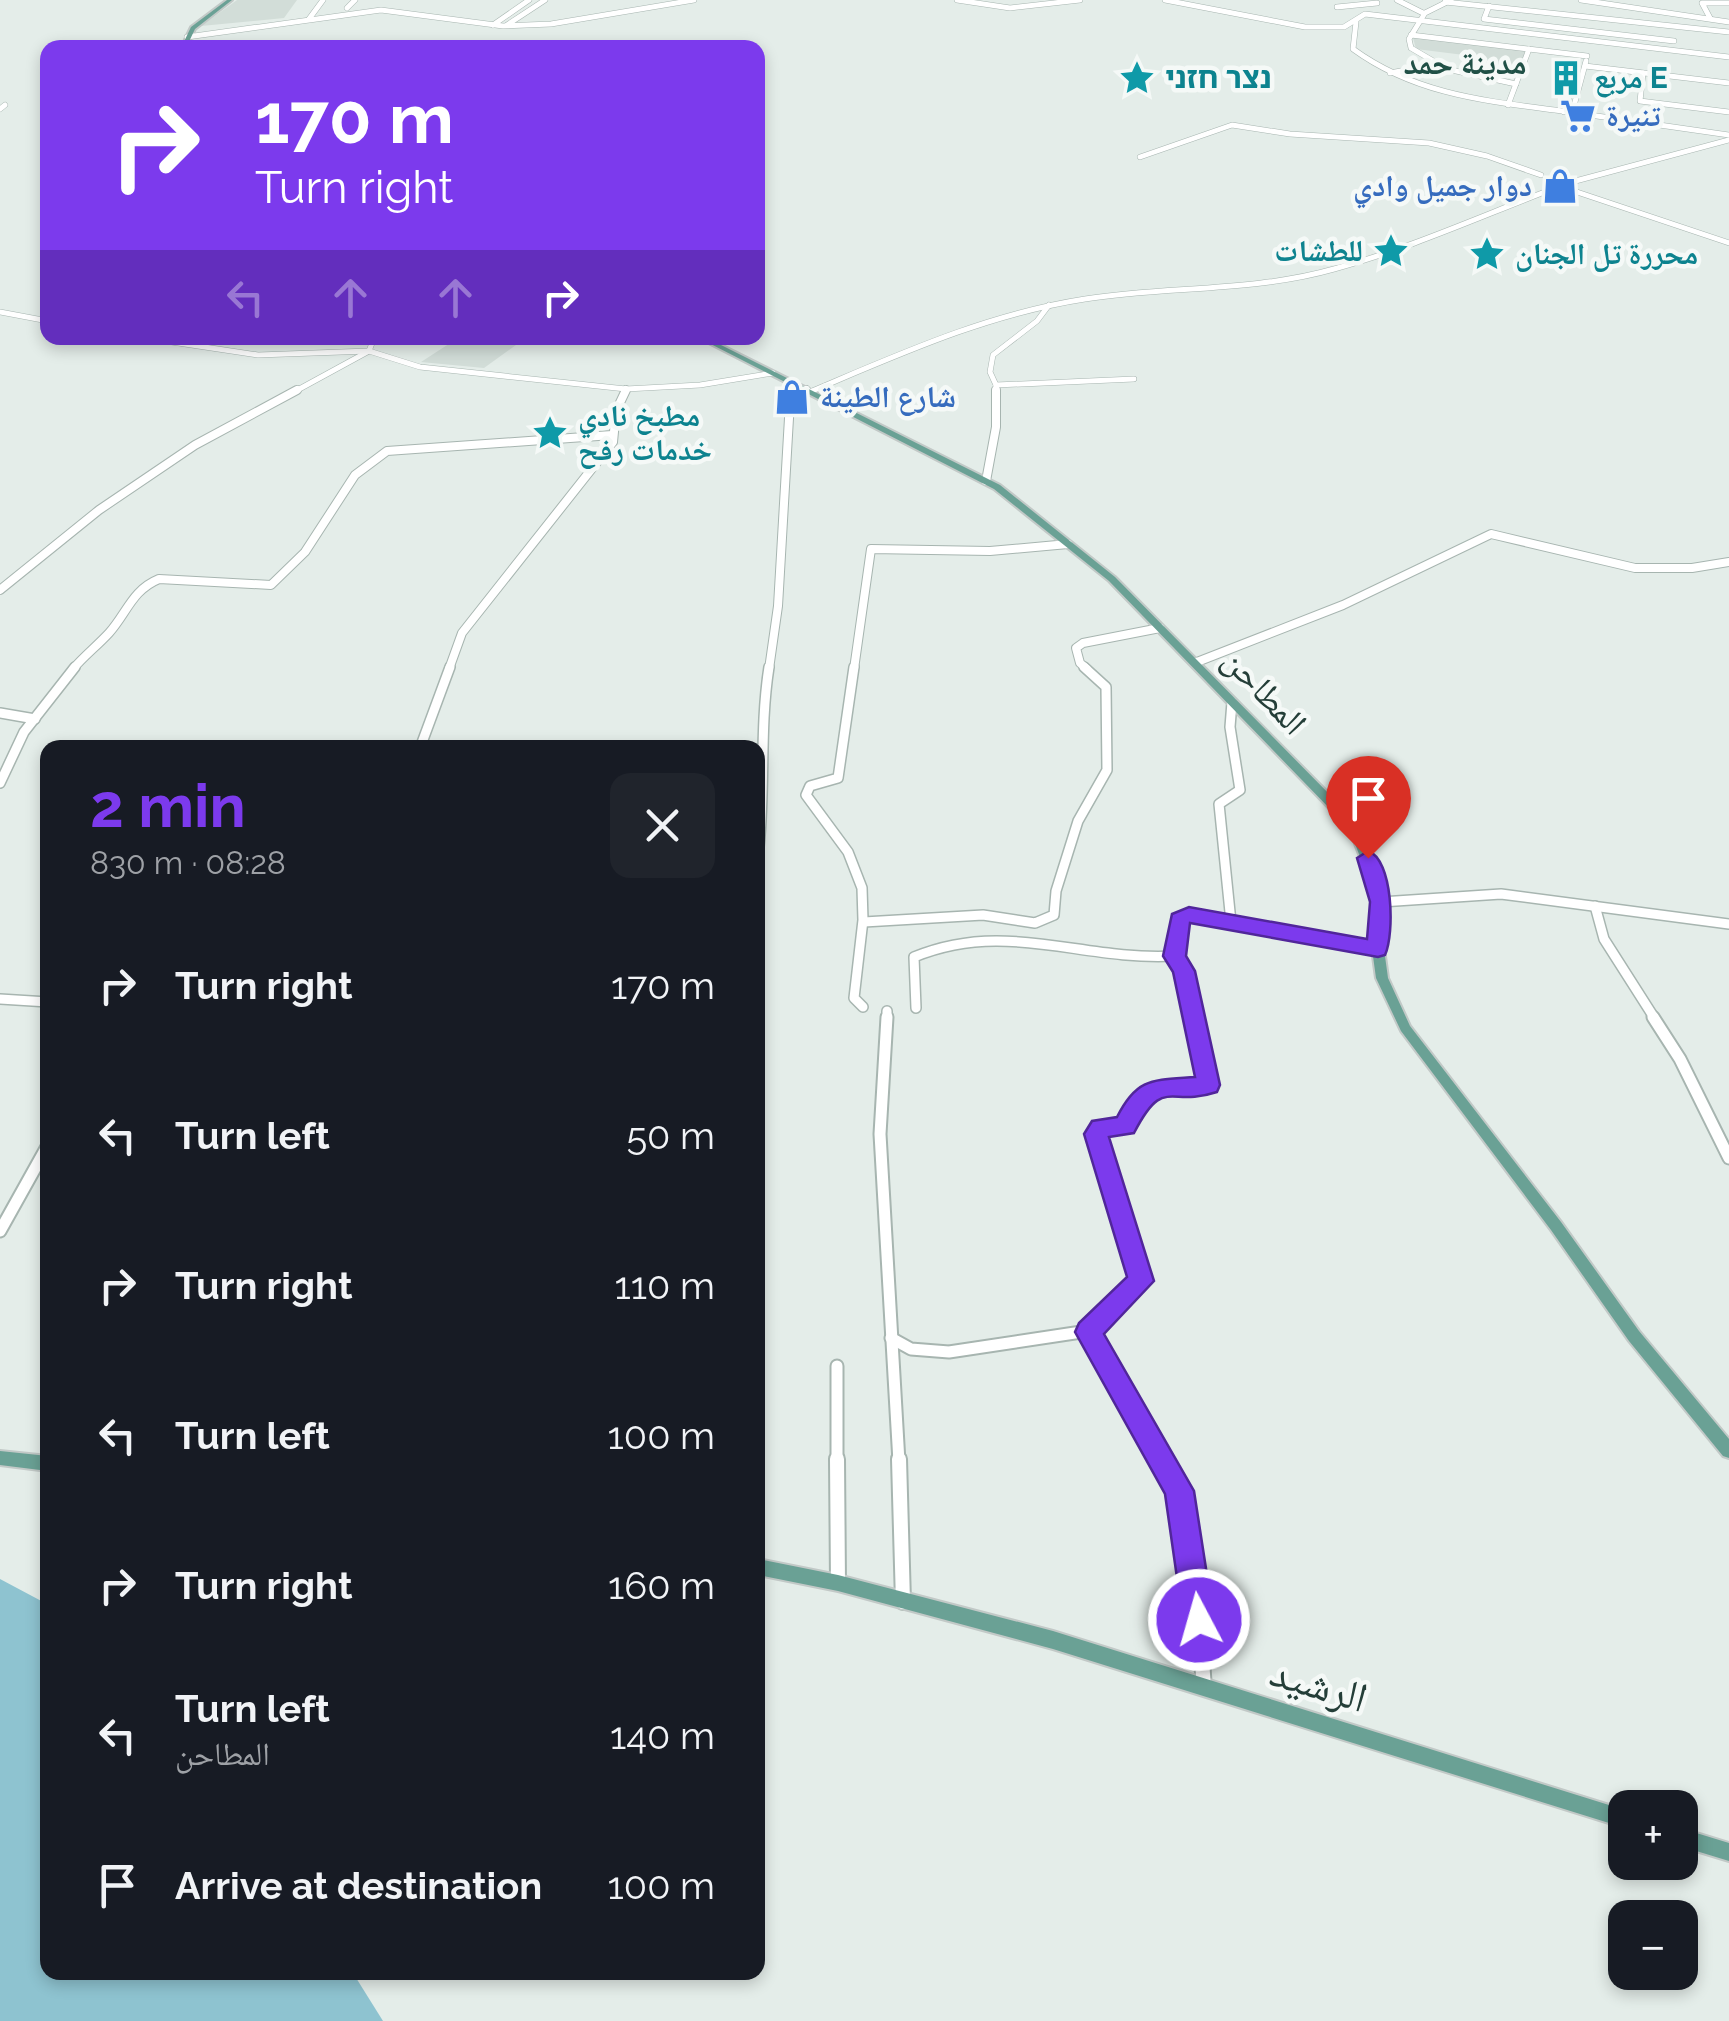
<!DOCTYPE html>
<meta charset="utf-8">
<style>
:root{--surface:#171b24;--page:#20242c;--text:#f1f3f6;--muted:#9ea1a6;--accent:#7c3aed}
body{margin:0;font-family:Raleway,"Noto Naskh Arabic","Noto Sans Hebrew",sans-serif;background:var(--page);color:var(--text);height:100vh;display:flex;flex-direction:column;font-size:38px;white-space:nowrap}
*{box-sizing:border-box;margin:0}
p{font-size:32px;color:var(--muted)}
.icon{flex:none;width:55px;height:55px;fill:none;stroke:currentColor;stroke-width:2;stroke-linecap:round;stroke-linejoin:round}
.map{position:relative;flex:1;overflow:hidden}
.details{position:absolute;left:40px;top:740px;width:725px;height:1240px;display:flex;flex-direction:column;background:var(--surface);border-radius:20px;box-shadow:0 5px 15px #0003}
.details>*{flex:none}
.top-card{position:absolute;left:40px;top:40px;width:725px;height:305px;border-radius:20px;box-shadow:0 5px 15px #0003;background:#7c3aed;color:#fff;overflow:hidden}
.controls{position:absolute;left:1608px;top:1790px;display:grid;gap:20px}
.controls a{display:grid;place-items:center;width:90px;height:90px;border-radius:20px;background:var(--surface);box-shadow:0 5px 15px #0003;font-size:50px}
.pin{position:absolute;display:grid;place-items:center;width:85px;height:85px;color:#fff;margin:-102px -42px;border-radius:50% 50% 50% 0;rotate:-45deg;box-shadow:0 0 10px #0007}
.pin .icon{rotate:45deg}
.me{position:absolute;width:110px;margin:-55px;rotate:354deg;stroke-linejoin:round;filter:drop-shadow(0 0 8px #0008)}
.turn{display:flex;align-items:center;gap:35px;height:210px;padding:0 50px;font-size:45px}
.turn .icon{width:130px;height:130px;stroke-width:2.5}
.turn b{display:block;font-size:70px;line-height:85px}
.lanes{display:flex;align-items:center;height:95px;padding:0 50px;background:#0003;justify-content:center;gap:50px;direction:ltr}
.lanes .off{opacity:.35}
.round{display:grid;place-items:center;flex:none;width:105px;height:105px;border-radius:20px;background:var(--page)}
.headline{display:flex;align-items:center;justify-content:space-between;height:170px;padding:0 50px}
h1{font-size:60px;font-weight:700;line-height:75px;color:var(--accent)}
ul{padding:0;list-style:none}
li{display:flex;align-items:center;gap:30px;height:150px;padding:0 50px}
li div{flex:1}
li b{display:block;font-size:38px}
li em{font-style:normal}
.map>svg:first-child{display:block}
</style>
<div class="map">
<svg width="1729" height="2021" viewBox="0 0 1729 2021">
<rect width="100%" height="100%" fill="#e4ede9"/>
<!-- built -->
<g fill="#d2ddd8">
<path d="M237,0H297L284,18L201,26Z"/>
<path d="M1417,37L1527,50L1517,69L1477,63L1480,57L1416,49L1413,38Z"/>
<path d="M458,338H576L556,345H516L484,368L421,362Z"/>
</g>
<!-- water -->
<path fill="#8ec3d0" d="M0,1579L47,1604L48,1972L353,1973L383,2021H0Z"/>
<g fill="none" stroke-linecap="round" stroke-linejoin="round">
<defs>
<g id="minor-far4">
<path d="M957,0L1010,8L1080,0"/>
<path d="M1165,0L1305,27H1344L1365,14L1729,57"/>
<path d="M1397,0L1423,13"/>
<path d="M1451,0L1425,13L1409,39L1411,48L1447,69L1516,84"/>
<path d="M1581,0L1729,22"/>
<path d="M1445,2L1729,32"/>
<path d="M1489,6L1484,19L1674,41"/>
<path d="M1337,7L1377,3"/>
<path d="M347,8L355,0"/>
<path d="M1710,18L1702,3H1729"/>
<path d="M309,19L323,0"/>
<path d="M1356,22L1353,49C1416,95 1487,101 1562,111C1618,119 1673,127 1729,135"/>
<path d="M493,25L529,0"/>
<path d="M507,25L545,0"/>
<path d="M1411,35L1587,56"/>
<path d="M187,37L381,10L503,26L551,24L694,0"/>
<path d="M1585,66L1729,83"/>
<path d="M1390,73L1433,65"/>
<path d="M1643,73L1640,101L1729,112"/>
<path d="M1508,105L1529,49"/>
<path d="M0,109L5,105"/>
<path d="M1564,112L1574,82"/>
<path d="M1572,113L1586,61"/>
<path d="M1140,157L1232,125L1290,134L1429,143L1487,156L1541,175"/>
<path d="M1568,183L1729,140"/>
<path d="M1571,190L1729,243"/>
<path d="M0,312L48,321"/>
<path d="M145,338L258,355L369,351L420,367L626,389L700,385L773,373"/>
<path d="M996,385L990,372L993,355L1037,321L1049,305"/>
<path d="M812,391C902,353 988,314 1085,299C1168,286 1253,292 1334,269C1412,248 1488,213 1563,185"/>
<path d="M292,393L369,351L374,338"/>
<path d="M624,393L626,389"/>
<path d="M802,393L807,389"/>
<path d="M996,393V385L1134,379"/>
</g>
<g id="minor-far3">
<path d="M986,481L996,427V390"/>
<path d="M0,590L99,510L195,445L297,390"/>
<path d="M1197,662L1343,605L1491,534L1635,568H1692L1729,562"/>
<path d="M73,669C84,656 97,646 109,633C127,613 132,590 159,579L271,585L305,552L355,475L387,451L612,435"/>
<path d="M449,669L462,633L613,442L616,411L626,390"/>
<path d="M769,669L778,606L790,401L806,390"/>
<path d="M854,669L871,549L990,551L1068,544"/>
<path d="M1087,669L1080,663L1076,648L1083,643L1160,628"/>
</g>
<g id="minor-far2">
<path d="M854,667L838,778L810,786L806,795L848,852L862,888L863,920L854,998L863,1007"/>
<path d="M0,713L35,719"/>
<path d="M420,748L450,667"/>
<path d="M0,783L24,732L75,667"/>
<path d="M758,856C766,792 759,731 769,667"/>
<path d="M1381,902L1501,894L1729,924"/>
<path d="M1595,906L1604,939L1655,1019"/>
<path d="M864,922L983,915L1035,923L1054,915L1056,891L1078,821L1107,770L1106,687L1084,667"/>
<path d="M1231,922L1219,804L1240,790L1230,727L1232,702"/>
<path d="M0,999L48,1002"/>
<path d="M916,1008L914,957C1006,919 1080,961 1174,956"/>
<path d="M887,1019V1011"/>
<path d="M1194,1019C1187,986 1166,946 1183,916L1378,949"/>
</g>
<g id="minor-far1">
<path d="M887,1017L880,1134L899,1462"/>
<path d="M1653,1017L1680,1059L1729,1158"/>
<path d="M0,1231L48,1145"/>
<path d="M1088,1331L1162,1462"/>
<path d="M891,1338L911,1349L949,1352L1088,1331L1141,1281L1096,1134L1100,1128L1125,1126C1147,1081 1161,1086 1208,1085L1194,1017"/>
<path d="M837,1366V1462"/>
</g>
<g id="minor">
<path d="M837,1459L838,1583"/>
<path d="M899,1459L903,1602"/>
<path d="M1161,1459C1199,1526 1198,1612 1204,1688"/>
</g>
<g id="major">
<path d="M227,0H232L195,29L186,48H181L191,27Z"/>
<path d="M699,338H707L1000,485L1115,577L1340,805L1365,840L1385,891L1384,949L1388,978L1410,1026L1561,1222L1639,1331L1729,1439V1458L1723,1456L1629,1341L1551,1230L1401,1031L1376,978L1372,949L1373,891L1354,841L1332,811L1109,581L994,489Z"/>
<path d="M0,1451L48,1456V1471L0,1465Z"/>
<path d="M758,1559L838,1575L1053,1631L1625,1810V1828L1053,1649L838,1591L758,1575Z"/>
<path d="M1680,1828L1729,1843V1861L1680,1846Z"/>
</g>
</defs>
<!-- minor-far4 casing -->
<use href="#minor-far4" stroke="#a7b5b0" stroke-width="6"/>
<!-- minor-far3 casing -->
<use href="#minor-far3" stroke="#a7b5b0" stroke-width="10"/>
<!-- minor-far2 casing -->
<use href="#minor-far2" stroke="#a7b5b0" stroke-width="12"/>
<!-- minor-far1 casing -->
<use href="#minor-far1" stroke="#a7b5b0" stroke-width="15"/>
<!-- minor casing -->
<use href="#minor" stroke="#a7b5b0" stroke-width="18"/>
<!-- major casing -->
<use href="#major" stroke="#c2c9c7" stroke-width="4"/>
<!-- minor-far4 -->
<use href="#minor-far4" stroke="#fff" stroke-width="5"/>
<!-- minor-far3 -->
<use href="#minor-far3" stroke="#fff" stroke-width="8"/>
<!-- minor-far2 -->
<use href="#minor-far2" stroke="#fff" stroke-width="9"/>
<!-- minor-far1 -->
<use href="#minor-far1" stroke="#fff" stroke-width="11"/>
<!-- minor -->
<use href="#minor" stroke="#fff" stroke-width="14"/>
<!-- major -->
<use href="#major" fill="#6aa195" fill-rule="evenodd"/>
</g>
<!-- route -->
<path fill="#7c3aed" stroke="#51269a" stroke-width="2.5" d="M1368,851C1393,859 1395,933 1385,955L1378,957L1190,923L1186,956L1195,971L1220,1085L1217,1092C1168,1108 1164,1075 1134,1133L1109,1137L1154,1281L1104,1334L1194,1491L1214,1620L1210,1631L1199,1636L1188,1631L1183,1620L1165,1494L1075,1332L1079,1323L1127,1277L1084,1134L1092,1121L1117,1117C1137,1077 1153,1080 1195,1077L1173,972L1163,956L1172,914L1189,907L1367,939L1370,902L1357,858Z"/>
<!-- icons -->
<defs>
<symbol id="sight-bare" viewBox="-9 -9 18 18"><path d="M0-6L1.8-2.2L6-1.7L2.9 1.2L3.7 5.4L0 3.3L-3.7 5.4L-2.9 1.2L-6-1.7L-1.8-2.2Z" fill="#0f9aa8" stroke="#f5f9f7" stroke-width="2.5" paint-order="stroke"/></symbol>
<symbol id="building-bare" viewBox="-9 -9 18 18"><path d="M-4-6H4V6H1V3H-1V6H-4ZM-2.5-4.3h1.7v1.8h-1.7ZM.8-4.3h1.7v1.8H.8ZM-2.5-1h1.7V.8h-1.7ZM.8-1h1.7V.8H.8Z" fill="#0f9aa8" stroke="#f5f9f7" stroke-width="2.5" paint-order="stroke"/></symbol>
<symbol id="supermarket-bare" viewBox="-9 -9 18 18"><path d="M-6-5.5h2.5l.6 2H6L4.5 2H-2.5L-4.4-4H-6ZM-1.5 3.2a1.3 1.3 0 1 0 .1 0ZM3 3.2a1.3 1.3 0 1 0 .1 0Z" fill="#3f7fe0" stroke="#f5f9f7" stroke-width="2.5" paint-order="stroke"/></symbol>
<symbol id="shop-bare" viewBox="-9 -9 18 18"><path d="M-5-2.5h2.3a2.7 3.5 0 0 1 5.4 0H5L5.5 6h-11ZM-1.5-2.5h3a1.5 2.3 0 0 0-3 0Z" fill="#3f7fe0" stroke="#f5f9f7" stroke-width="2.5" paint-order="stroke"/></symbol>
</defs>
<g fill-rule="evenodd">
<use href="#sight-bare" x="1112" y="53" width="50" height="50"/>
<use href="#building-bare" x="1541" y="53" width="50" height="50"/>
<use href="#supermarket-bare" x="1553" y="91" width="50" height="50"/>
<use href="#shop-bare" x="1535" y="161" width="50" height="50"/>
<use href="#sight-bare" x="1366" y="226" width="50" height="50"/>
<use href="#sight-bare" x="1462" y="229" width="50" height="50"/>
<use href="#shop-bare" x="767" y="372" width="50" height="50"/>
<use href="#sight-bare" x="525" y="408" width="50" height="50"/>
</g>
<g text-anchor="middle" stroke-width="9" stroke-linejoin="round" paint-order="stroke">
<!-- far-culture labels -->
<g font-size="30" font-weight="bold" fill="#0d838f" stroke="#f5f9f7" text-anchor="start">
<text x="1165" y="88">נצר חזני</text>
<text x="1594" y="88">مربع E</text>
<text x="1363" y="261" text-anchor="end">للطشات</text>
<text x="1515" y="264">محررة تل الجنان</text>
<text x="578" y="426">مطبخ نادي<tspan x="578" dy="34">خدمات رفح</tspan></text>
</g>
<!-- far-shop labels -->
<g font-size="30" font-weight="bold" fill="#366cbe" stroke="#f5f9f7" text-anchor="start">
<text x="1606" y="126">تنيرة</text>
<text x="1532" y="196" text-anchor="end">دوار جميل وادي</text>
<text x="820" y="407">شارع الطينة</text>
</g>
<!-- far-neighbourhood labels -->
<g font-size="32" font-weight="bold" fill="#205046" stroke="#f5f9f7">
<text x="1465" y="74">مدينة حمد</text>
</g>
<!-- street labels -->
<g font-size="35" fill="#243e38" stroke="#f5f9f7">
<text transform="translate(1265 691) rotate(47)" y="12">المطاحن</text>
</g>
<!-- near-street labels -->
<g font-size="42" fill="#243e38" stroke="#f5f9f7">
<text transform="translate(1319 1684) rotate(17)" y="15">الرشيد</text>
</g>
</g>
</svg>
<div class="controls">
<a>+</a>
<a>−</a>
</div>
<div class="pin" style="left:1368px;top:858px;background:#d93025"><svg class="icon" aria-label="arrive" viewBox="0 0 24 24"><path d="M6 21V4h12l-3 4 3 4H6"/></svg></div>
<svg class="me" style="left:1199px;top:1620px" viewBox="-20 -20 40 40"><circle r="17" fill="#7c3aed" stroke="#fff" stroke-width="3"/><path d="M0-11L8 9 0 5-8 9z" fill="#fff"/></svg>
<div class="top-card">
<div class="turn"><svg class="icon" aria-label="right" viewBox="0 0 24 24"><path d="M7 20v-9h11M14 6l5 5-5 5"/></svg><div><b>170 m</b>Turn right</div></div>
<div class="lanes"><svg class="icon off" aria-label="left" viewBox="0 0 24 24"><path d="M17 20v-9H6M10 6l-5 5 5 5"/></svg><svg class="icon off" aria-label="ahead" viewBox="0 0 24 24"><path d="M12 20V5M6 11l6-6 6 6"/></svg><svg class="icon off" aria-label="ahead" viewBox="0 0 24 24"><path d="M12 20V5M6 11l6-6 6 6"/></svg><svg class="icon" aria-label="right" viewBox="0 0 24 24"><path d="M7 20v-9h11M14 6l5 5-5 5"/></svg></div>
</div>
<section class="details">
<div class="headline"><div><h1>2 min</h1><p>830 m · 08:28</p></div><a class="round"><svg class="icon" aria-label="close" viewBox="0 0 24 24"><path d="M6 6l12 12M18 6L6 18"/></svg></a></div>
<ul>
<li><svg class="icon" aria-label="right" viewBox="0 0 24 24"><path d="M7 20v-9h11M14 6l5 5-5 5"/></svg><div><b>Turn right</b></div><em>170 m</em></li>
<li><svg class="icon" aria-label="left" viewBox="0 0 24 24"><path d="M17 20v-9H6M10 6l-5 5 5 5"/></svg><div><b>Turn left</b></div><em>50 m</em></li>
<li><svg class="icon" aria-label="right" viewBox="0 0 24 24"><path d="M7 20v-9h11M14 6l5 5-5 5"/></svg><div><b>Turn right</b></div><em>110 m</em></li>
<li><svg class="icon" aria-label="left" viewBox="0 0 24 24"><path d="M17 20v-9H6M10 6l-5 5 5 5"/></svg><div><b>Turn left</b></div><em>100 m</em></li>
<li><svg class="icon" aria-label="right" viewBox="0 0 24 24"><path d="M7 20v-9h11M14 6l5 5-5 5"/></svg><div><b>Turn right</b></div><em>160 m</em></li>
<li><svg class="icon" aria-label="left" viewBox="0 0 24 24"><path d="M17 20v-9H6M10 6l-5 5 5 5"/></svg><div><b>Turn left</b><p>المطاحن</p></div><em>140 m</em></li>
<li><svg class="icon" aria-label="arrive" viewBox="0 0 24 24"><path d="M6 21V4h12l-3 4 3 4H6"/></svg><div><b>Arrive at destination</b></div><em>100 m</em></li>
</ul>
</section>
</div>
